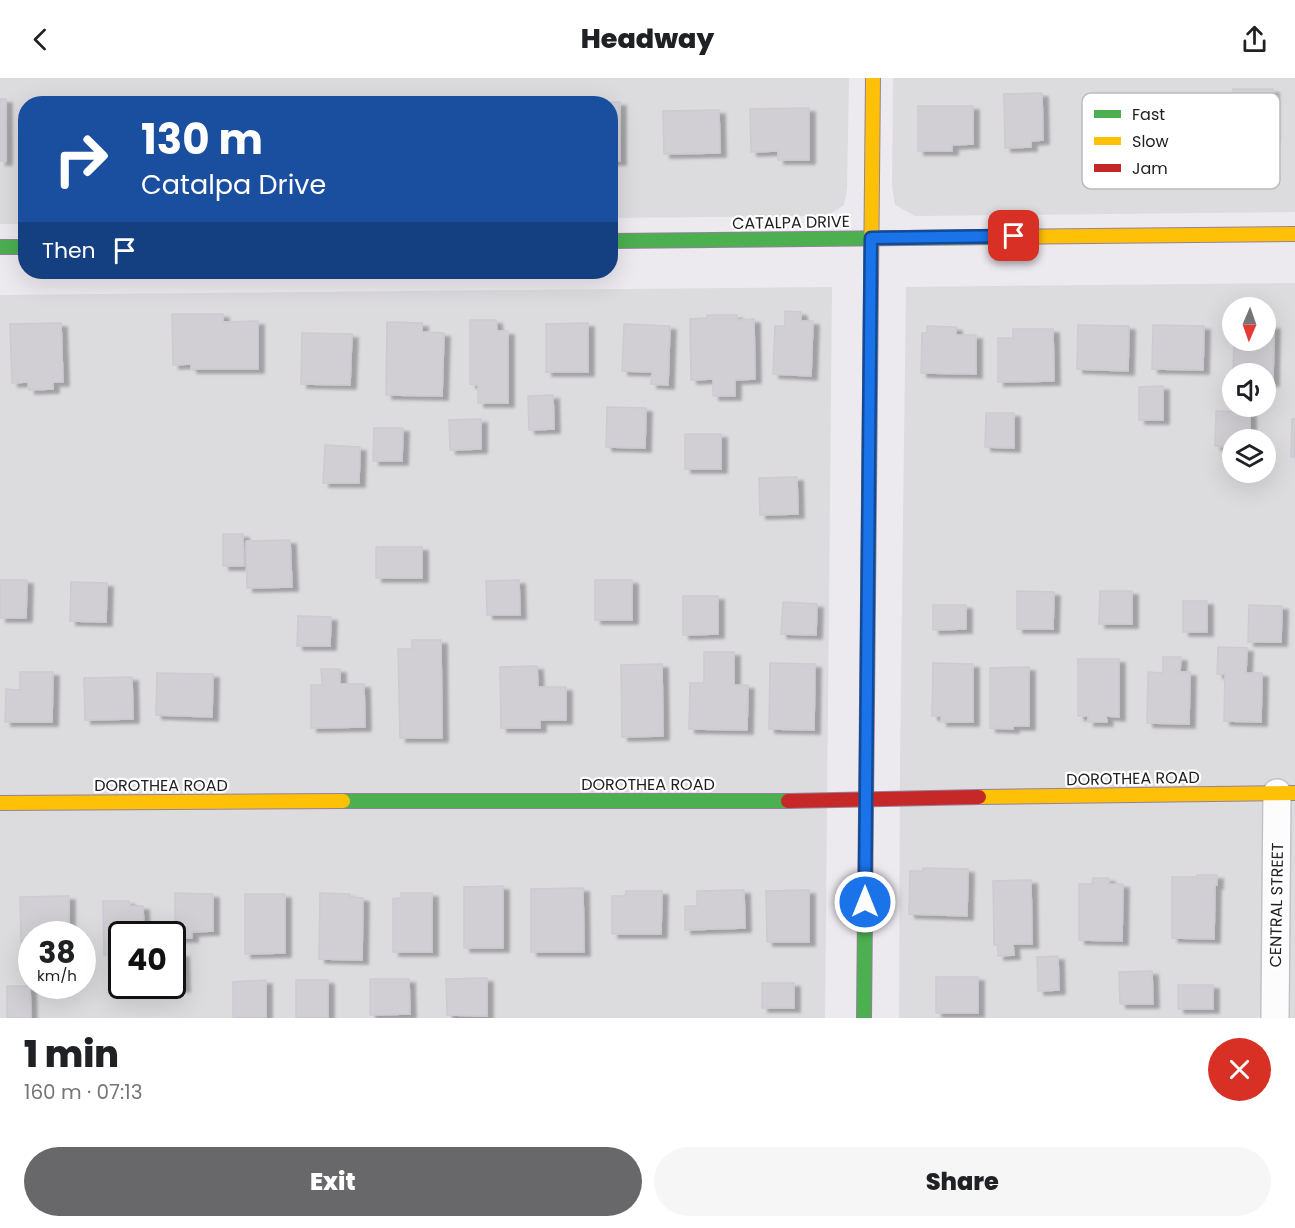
<!DOCTYPE html>
<meta charset="utf-8">
<style>
:root{--surface:#fff;--page:#f6f6f6;--text:#202124;--muted:#757577;--accent:#686769}
body{margin:0;font-family:Poppins,sans-serif;background:var(--page);color:var(--text);height:100vh;display:flex;flex-direction:column;font-size:22px;white-space:nowrap}
*{box-sizing:border-box;margin:0}
p{font-size:20px;color:var(--muted)}
.icon{flex:none;width:33px;height:33px;fill:none;stroke:currentColor;stroke-width:2;stroke-linecap:round;stroke-linejoin:round}
.map{position:relative;height:940px;overflow:hidden}
.sheet{display:flex;flex-direction:column;background:var(--surface);flex:1}
.sheet>*{flex:none}
.hud{position:absolute;left:18px;top:18px;width:600px;height:183px;border-radius:24px;box-shadow:0 6px 24px #0002;background:#1a4fa0;color:#fff;overflow:hidden}
.needle{width:39px;rotate:182deg}
.buttons{position:absolute;left:1222px;top:219px;display:grid;gap:12px}
.buttons a{display:grid;place-items:center;width:54px;height:54px;border-radius:50%;background:var(--surface);box-shadow:0 6px 24px #0002;font-size:30px}
.speed{position:absolute;left:18px;top:843px;display:flex;gap:12px;font-size:30px;font-weight:700;text-align:center}
.speed>*{display:grid;place-content:center;width:78px;height:78px;border-radius:50%;background:var(--surface);box-shadow:0 6px 24px #0002;line-height:1}
.speed small{font-size:15px;font-weight:400}
.speed .limit{border:3px solid #111;border-radius:9px;background:#fff;color:#111}
.pin{position:absolute;display:grid;place-items:center;width:51px;height:51px;color:#fff;margin:-26px;border-radius:12px;box-shadow:0 3px 9px #0006}
.me{position:absolute;width:66px;margin:-33px;rotate:0deg;stroke-linejoin:round;filter:drop-shadow(0 0 4px #0008)}
.turn{display:flex;align-items:center;gap:21px;height:126px;padding:0 24px;font-size:27px}
.turn .icon{width:78px;height:78px;stroke-width:2.5}
.turn b{display:block;font-size:42px;line-height:51px}
.then{display:flex;align-items:center;height:57px;padding:0 24px;background:#0003;gap:12px;font-size:22px}
.round{display:grid;place-items:center;flex:none;width:63px;height:63px;border-radius:32px;background:var(--page)}
.summary{display:flex;align-items:center;justify-content:space-between;height:102px;padding:0 24px}
h1{font-size:36px;font-weight:800;line-height:45px}
.action{display:flex;gap:12px;margin-top:auto;padding:12px 24px}
.action a{flex:1;height:69px;border-radius:36px;background:var(--accent);color:#fff;font-size:24px;font-weight:800;line-height:69px;text-align:center}
.action a+a{background:var(--page);color:var(--text)}
header{display:flex;justify-content:space-between;align-items:center;height:78px;padding:0 24px;background:var(--surface);font-size:27px;font-weight:800}
.map>svg:first-child{display:block}
</style>
<header><svg class="icon" aria-label="back" viewBox="0 0 24 24"><path d="M15 5l-7 7 7 7"/></svg>Headway<svg class="icon" aria-label="share" viewBox="0 0 24 24"><path d="M12 15V3M7 8l5-5 5 5M5 13v7h14v-7"/></svg></header>
<div class="map">
<svg width="1295" height="940" viewBox="0 0 1295 940">
<defs>
<filter id="shadow"><feDropShadow dx="6" dy="4" stdDeviation="1.5" flood-color="#0004"/></filter>
</defs>
<rect width="100%" height="100%" fill="#ece9ef"/>
<!-- residential -->
<g fill="#dcdbde" fill-rule="evenodd">
<path d="M0,0H849L847,111L844,127L832,135L823,138L611,140L610,26H26L25,146H0Z"/>
<path d="M893,0H1295V134L915,138L895,127L892,108Z"/>
<path d="M1295,205V940H899L900,683L906,209ZM1233,230H1266V262H1233ZM1233,296H1266V328H1233ZM1233,362H1266V394H1233Z"/>
<path d="M832,209L825,940H0V217ZM32,856H82V908H32ZM122,856H172V908H122Z"/>
</g>
<!-- building -->
<g fill="#d1cfd4" stroke="#cdcad2" stroke-width="1.5" filter="url(#shadow)">
<path d="M1233,11H1273V59H1260V70H1232Z"/>
<path d="M1042,15L1043,62L1031,63V69L1005,70L1004,16Z"/>
<rect x="0" y="21" width="6" height="62"/>
<rect x="52" y="22" width="30" height="4"/>
<path d="M270,23L310,24V26H270Z"/>
<rect x="333" y="23" width="38" height="3"/>
<path d="M578,24H620V83H610V26Z"/>
<path d="M918,28H973V66L952,67V73H918Z"/>
<path d="M809,30V82H778V73L751,74L750,31Z"/>
<path d="M719,32L720,75L664,76L663,33Z"/>
<path d="M785,233L801,234V243H813L811,298L773,296L775,248H785Z"/>
<path d="M172,236H223V244L258,243V291H191V286L173,287Z"/>
<path d="M707,237H737V242L754,241L755,301L735,302V318H713V301L691,302L690,241L707,240Z"/>
<path d="M470,242H496L497,253H508V325H478V307L470,306Z"/>
<path d="M387,244L422,245V254L444,255L442,318L386,317Z"/>
<path d="M61,245L63,304H53V311L29,312L28,304L12,305L10,246Z"/>
<path d="M588,245V294H546V246Z"/>
<path d="M624,246L670,248L668,307L651,306L652,294L622,293Z"/>
<path d="M1078,247L1129,248L1128,293L1077,291Z"/>
<path d="M1153,247L1204,248L1203,292L1152,291Z"/>
<path d="M1266,247H1274L1273,304H1266V296H1233L1234,262H1266Z"/>
<path d="M927,248L956,249V257H976V296L921,295L922,255H927Z"/>
<path d="M1013,251H1053L1054,303L998,304V260H1013Z"/>
<path d="M302,255L352,256L350,307L301,306Z"/>
<path d="M1163,308V342H1139V309Z"/>
<path d="M553,317L554,351L529,352L528,318Z"/>
<path d="M607,329L646,330L645,370L606,369Z"/>
<path d="M1216,333L1250,334V362H1233V369L1215,368Z"/>
<path d="M986,335H1014V370L985,369Z"/>
<path d="M481,341V371L450,372L449,342Z"/>
<path d="M1292,341H1295V379H1291Z"/>
<path d="M374,350H403L402,383H373Z"/>
<rect x="685" y="356" width="36" height="35"/>
<path d="M325,367L360,369L359,405H323Z"/>
<path d="M797,399L798,436L760,437L759,400Z"/>
<path d="M223,456H243L244,488H223Z"/>
<path d="M290,462L292,509L247,510L246,463Z"/>
<rect x="376" y="469" width="46" height="31"/>
<path d="M0,502H27L26,540H0Z"/>
<path d="M519,502L520,537H487L486,503Z"/>
<rect x="595" y="502" width="37" height="40"/>
<path d="M71,504L107,505L106,544L70,543Z"/>
<path d="M1017,513L1054,514L1053,551H1017Z"/>
<path d="M1100,513H1132V546H1099Z"/>
<path d="M683,518H718V556L683,557Z"/>
<rect x="1183" y="523" width="24" height="31"/>
<path d="M783,524L817,526L816,557L781,556Z"/>
<path d="M933,527H966V551L933,552Z"/>
<path d="M1249,527L1282,528L1281,564H1248Z"/>
<path d="M298,538L331,539L330,568H297Z"/>
<path d="M412,562H441L442,660H400L398,571H412Z"/>
<path d="M1218,569L1247,570L1246,595H1262L1261,644L1224,643L1225,596H1217Z"/>
<path d="M704,574H734V607H748L747,652L689,651L690,605H704Z"/>
<path d="M1163,579H1181L1180,594H1190L1189,646L1147,645L1148,594L1163,595Z"/>
<path d="M1078,581H1119V639L1106,638L1107,644H1088V638H1078Z"/>
<path d="M770,585L815,586L814,652L769,651Z"/>
<path d="M933,585L973,586V644H941V638H932Z"/>
<path d="M662,586L663,658L622,659L621,587Z"/>
<path d="M537,588L538,609H566V642H540V650H501L500,589Z"/>
<path d="M1029,589V648H1013V651L990,650V590Z"/>
<path d="M321,591H340V606H364L365,649L311,650V607H322Z"/>
<path d="M20,594H53L52,644H5L6,611L20,612Z"/>
<path d="M157,595L213,596L212,639L156,637Z"/>
<path d="M132,599L133,641L85,642L84,600Z"/>
<path d="M923,790L968,791L967,838L909,836L910,793H923Z"/>
<path d="M1197,797H1217V807H1215L1214,861L1172,860V799H1197Z"/>
<path d="M1093,800H1109V806H1123L1122,863L1079,862V806H1092Z"/>
<path d="M1031,802L1032,866H1013L1014,877L998,878V867H994L993,803Z"/>
<path d="M503,808V870H464V809Z"/>
<path d="M583,810L584,874H531V811Z"/>
<path d="M744,812L745,850L685,852V828H697V813Z"/>
<path d="M809,812V864H767L766,813Z"/>
<path d="M626,813H662L661,856H612V818H625Z"/>
<path d="M175,815L213,816V853L192,854V860H175Z"/>
<path d="M320,815L350,816V819L363,820L362,882L319,881Z"/>
<path d="M401,815H432V874H393V821L401,820Z"/>
<path d="M245,816H285V875L245,876Z"/>
<path d="M69,818V856H32V864H21L20,819Z"/>
<path d="M103,823H129L130,828H143L144,856H122V877H104Z"/>
<path d="M172,875H183L184,910L162,909V908H172Z"/>
<path d="M1058,878L1059,912L1038,913L1037,879Z"/>
<path d="M1152,893L1153,926H1120L1119,894Z"/>
<rect x="936" y="899" width="42" height="36"/>
<path d="M487,900V938L447,937L446,901Z"/>
<path d="M370,901H409L410,936L370,937Z"/>
<path d="M266,902V939H233V904Z"/>
<rect x="296" y="902" width="32" height="37"/>
<rect x="762" y="905" width="32" height="25"/>
<rect x="1178" y="907" width="35" height="24"/>
<path d="M7,908H30L31,940H7Z"/>
</g>
<g fill="none" stroke-linecap="round" stroke-linejoin="round">
<defs>
<path id="street" d="M1275,940L1277,715"/>
<g id="fast">
<path d="M610,163L1001,159"/>
<path d="M0,169H26"/>
<path d="M343,723H788"/>
<path d="M864,940L871,204"/>
</g>
<g id="slow">
<path d="M1001,159L1295,156"/>
<path d="M871,204L873,0"/>
<path d="M979,719L1295,715"/>
<path d="M0,725L343,723"/>
</g>
<path id="jam" d="M788,723L979,719"/>
</defs>
<!-- street casing -->
<use href="#street" stroke="#c3c2c5" stroke-width="30"/>
<!-- fast casing -->
<use href="#fast" stroke="#95809a" stroke-width="16"/>
<!-- slow casing -->
<use href="#slow" stroke="#95809a" stroke-width="16"/>
<!-- jam casing -->
<use href="#jam" stroke="#95809a" stroke-width="16"/>
<!-- street -->
<use href="#street" stroke="#fcfcfd" stroke-width="27"/>
<!-- fast -->
<use href="#fast" stroke="#4caf50" stroke-width="14"/>
<!-- slow -->
<use href="#slow" stroke="#ffc107" stroke-width="14"/>
<!-- jam -->
<use href="#jam" stroke="#c62828" stroke-width="14"/>
</g>
<g fill="none" stroke-linecap="round" stroke-linejoin="round">
<defs>
<path id="route" d="M865,824L871,160L1014,158"/>
</defs>
<!-- route casing -->
<use href="#route" stroke="#114b97" stroke-width="15"/>
<!-- route -->
<use href="#route" stroke="#1a73e8" stroke-width="10"/>
</g>
<g text-anchor="middle" stroke-width="4.5" stroke-linejoin="round" paint-order="stroke">
<!-- street labels -->
<g font-size="16" fill="#212121" stroke="#fff">
<text transform="translate(791 144) rotate(-1)" y="6">CATALPA DRIVE</text>
<text transform="translate(1133 700) rotate(-1)" y="6">DOROTHEA ROAD</text>
<text x="648" y="712">DOROTHEA ROAD</text>
<text x="161" y="713">DOROTHEA ROAD</text>
<text transform="translate(1276 827) rotate(-89)" y="6">CENTRAL STREET</text>
</g>
</g>
<!-- legend -->
<rect x="1082" y="15" width="198" height="96" rx="9" fill="#fff" stroke="#bcbcbc" stroke-width="1.5"/>
<rect x="1094" y="32" width="27" height="8" fill="#4caf50"/>
<rect x="1094" y="59" width="27" height="8" fill="#ffc107"/>
<rect x="1094" y="86" width="27" height="8" fill="#c62828"/>
<g font-size="16" fill="#212121">
<text x="1132" y="42">Fast</text>
<text x="1132" y="69">Slow</text>
<text x="1132" y="96">Jam</text>
</g>
</svg>
<div class="buttons">
<a><svg class="needle" viewBox="-14 -14 28 28"><path d="M0-13l5 13h-10z" fill="#e53935"/><path d="M0 13l5-13h-10z" fill="#757577"/></svg></a>
<a><svg class="icon" aria-label="sound" viewBox="0 0 24 24"><path d="M4 9h4l5-4v14l-5-4H4zM17 9q2 3 0 6"/></svg></a>
<a><svg class="icon" aria-label="layers" viewBox="0 0 24 24"><path d="M12 4l9 5-9 5-9-5zM3 14l9 5 9-5"/></svg></a>
</div>
<div class="speed"><div>38<small>km/h</small></div><div class="limit">40</div></div>
<div class="pin" style="left:1014px;top:158px;background:#d93025"><svg class="icon" aria-label="arrive" viewBox="0 0 24 24"><path d="M6 21V4h12l-3 4 3 4H6"/></svg></div>
<svg class="me" style="left:865px;top:824px" viewBox="-20 -20 40 40"><circle r="17" fill="#1a73e8" stroke="#fff" stroke-width="3"/><path d="M0-11L8 9 0 5-8 9z" fill="#fff"/></svg>
<div class="hud">
<div class="turn"><svg class="icon" aria-label="right" viewBox="0 0 24 24"><path d="M7 20v-9h11M14 6l5 5-5 5"/></svg><div><b>130 m</b>Catalpa Drive</div></div>
<div class="then">Then<svg class="icon" aria-label="arrive" viewBox="0 0 24 24"><path d="M6 21V4h12l-3 4 3 4H6"/></svg></div>
</div>
</div>
<section class="sheet">
<div class="summary"><div><h1>1 min</h1><p>160 m · 07:13</p></div><a class="round" style="background:#d93025;color:#fff"><svg class="icon" aria-label="close" viewBox="0 0 24 24"><path d="M6 6l12 12M18 6L6 18"/></svg></a></div>
<div class="action"><a>Exit</a><a>Share</a></div>
</section>
